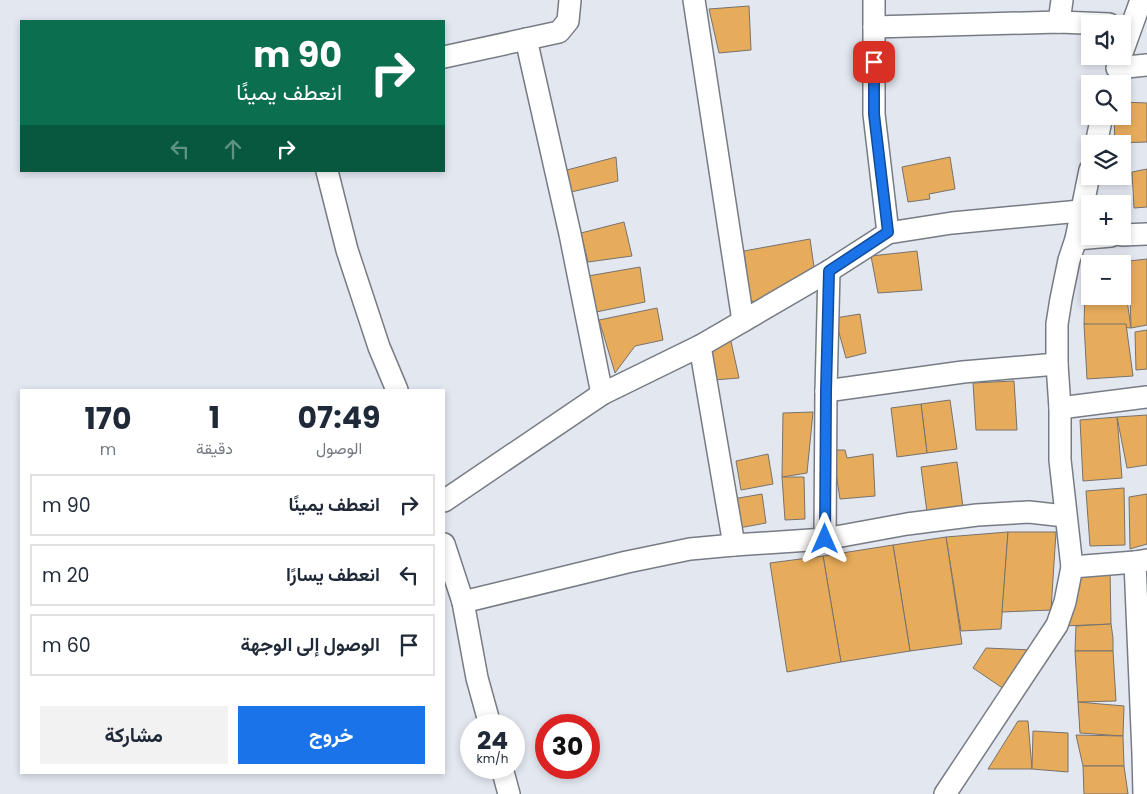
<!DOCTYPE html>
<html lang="ar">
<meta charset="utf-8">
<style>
:root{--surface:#fff;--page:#f2f2f3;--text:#1f2937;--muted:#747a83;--line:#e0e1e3;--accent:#1a73e8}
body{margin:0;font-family:Poppins,Vazirmatn,sans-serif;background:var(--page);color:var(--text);direction:rtl;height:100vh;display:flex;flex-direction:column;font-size:19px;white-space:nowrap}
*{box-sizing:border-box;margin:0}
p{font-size:16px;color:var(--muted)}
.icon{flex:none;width:28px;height:28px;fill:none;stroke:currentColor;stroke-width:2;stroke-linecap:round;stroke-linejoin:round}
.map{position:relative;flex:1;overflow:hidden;direction:ltr}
.details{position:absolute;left:20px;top:389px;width:425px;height:385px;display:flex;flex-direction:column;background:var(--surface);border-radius:0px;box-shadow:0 2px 8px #0003;direction:rtl}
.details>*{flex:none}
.top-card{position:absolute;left:20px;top:20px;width:425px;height:152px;border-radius:0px;box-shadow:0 2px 8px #0003;direction:rtl;background:#0b6e4f;color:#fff;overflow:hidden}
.buttons{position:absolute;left:1081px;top:15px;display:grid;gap:10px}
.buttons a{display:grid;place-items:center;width:50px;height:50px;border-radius:0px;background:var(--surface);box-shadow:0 2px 8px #0003;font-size:25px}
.speed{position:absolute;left:460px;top:714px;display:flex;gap:10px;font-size:25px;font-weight:700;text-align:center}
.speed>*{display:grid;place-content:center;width:65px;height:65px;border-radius:50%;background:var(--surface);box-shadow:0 2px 8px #0003;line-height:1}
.speed small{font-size:12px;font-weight:400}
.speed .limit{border:8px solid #d22;background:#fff;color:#111}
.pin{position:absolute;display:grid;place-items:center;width:42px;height:42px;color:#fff;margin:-21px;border-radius:10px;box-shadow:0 2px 8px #0006}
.me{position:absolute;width:55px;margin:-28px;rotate:0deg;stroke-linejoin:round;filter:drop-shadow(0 0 4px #0008)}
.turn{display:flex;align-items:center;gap:18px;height:105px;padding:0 20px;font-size:22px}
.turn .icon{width:65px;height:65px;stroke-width:2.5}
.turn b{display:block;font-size:35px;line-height:42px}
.lanes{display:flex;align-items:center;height:48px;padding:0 20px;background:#0003;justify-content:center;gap:25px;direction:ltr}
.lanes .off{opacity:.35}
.eta{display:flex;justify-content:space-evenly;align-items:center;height:85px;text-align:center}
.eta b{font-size:30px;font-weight:700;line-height:35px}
.action{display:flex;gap:10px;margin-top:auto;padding:10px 20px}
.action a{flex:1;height:58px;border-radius:0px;background:var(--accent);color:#fff;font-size:20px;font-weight:700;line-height:58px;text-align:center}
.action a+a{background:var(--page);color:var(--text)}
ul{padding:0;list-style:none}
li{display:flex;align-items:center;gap:15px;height:62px;margin:0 10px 8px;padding:0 10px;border:2px solid var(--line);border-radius:0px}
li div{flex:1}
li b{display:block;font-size:19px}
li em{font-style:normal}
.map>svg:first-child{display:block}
</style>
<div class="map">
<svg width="1147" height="794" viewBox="0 0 1147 794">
<rect width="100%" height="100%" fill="#e2e7f0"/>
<!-- building -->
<g fill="#e7ac5b" stroke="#78726b">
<path d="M749,6L751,50L719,53L709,9Z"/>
<path d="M1122,102L1147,103V142L1115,143L1114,116H1122Z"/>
<path d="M616,157L618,181L571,192L567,170Z"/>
<path d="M950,157L955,189L929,194L930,199L908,202L902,167Z"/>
<path d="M1147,169V207L1134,208L1132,172Z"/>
<path d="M624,222L632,256L588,262L581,233Z"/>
<path d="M810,239L814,267L757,303L750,300L744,251Z"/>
<path d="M917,251L922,290L878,293L871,256Z"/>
<path d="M1147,259V325L1131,328L1129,261Z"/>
<path d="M1122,260V264H1092Z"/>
<path d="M1086,264H1090V296H1122V265L1131,328L1084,324Z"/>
<path d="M640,267L645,302L596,312L588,276Z"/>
<path d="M657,308L663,340L635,346L615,373L599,320Z"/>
<path d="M860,314L866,353L846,358L835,318Z"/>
<path d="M1084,324H1126L1133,376L1087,379Z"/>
<path d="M1147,330V369L1136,370L1135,332Z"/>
<path d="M730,337L739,378L714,380L711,344Z"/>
<path d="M1014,381L1017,430H976L973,383Z"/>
<path d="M950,400L957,449L927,453L921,404Z"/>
<path d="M921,404L927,453L897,457L891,408Z"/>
<path d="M813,412L807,473L782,477L783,413Z"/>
<path d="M1147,415V465L1127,468L1117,417Z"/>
<path d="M1117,417L1122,478L1083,481L1080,420Z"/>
<path d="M834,450H845L847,458L873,454L875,496L840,499L834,460Z"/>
<path d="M768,454L773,484L741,490L736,461Z"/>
<path d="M957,462L963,507L927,512L921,467Z"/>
<path d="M782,477H804L805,519L785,520Z"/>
<path d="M1124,488L1125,545L1090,546L1086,491Z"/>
<path d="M762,494L766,523L739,528L733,499Z"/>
<path d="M1147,494V544L1130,549L1129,497Z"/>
<path d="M1008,532L1001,629L961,631L946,537Z"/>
<path d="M1008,532H1056L1051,610L1002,612Z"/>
<path d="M946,537L962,644L910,651L893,545Z"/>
<path d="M893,545L910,651L841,662L823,556Z"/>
<path d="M823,556L841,662L787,672L770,563Z"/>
<path d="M1110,571L1111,624L1063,626L1081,577Z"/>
<path d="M1111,624L1113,638V651H1075L1076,626Z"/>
<path d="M986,648L1032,650L1004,689L973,668Z"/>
<path d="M1075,651H1113L1116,701L1078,702Z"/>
<path d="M1078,702L1124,706L1123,736L1080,733Z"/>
<path d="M1018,721H1028L1032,769H988Z"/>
<path d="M1033,731L1068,733V772L1032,769Z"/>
<path d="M1076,735L1123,736L1124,766H1083Z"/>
<path d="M1083,766H1124L1128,794H1084Z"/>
</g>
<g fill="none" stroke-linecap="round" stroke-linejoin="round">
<defs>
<g id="minor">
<path d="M694,0L743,321"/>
<path d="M874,0V114L888,233"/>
<path d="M1059,22L1062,0"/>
<path d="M874,27L1059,22L1109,24"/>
<path d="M526,39L570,234L602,394"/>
<path d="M1122,53L1141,0"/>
<path d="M444,57L559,32L568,21L570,0"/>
<path d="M1117,68L1147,65"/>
<path d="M1096,144L1102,116"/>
<path d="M327,171L347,250L379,347L397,390"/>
<path d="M1122,235L1147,234"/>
<path d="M1076,239L1111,236"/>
<path d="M700,346L734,545"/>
<path d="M826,391L963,372L1057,364"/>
<path d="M1060,408L1147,397"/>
<path d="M444,501L602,394L700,346L829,271L888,233L952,223L1080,211"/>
<path d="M825,539L826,391L829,271"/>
<path d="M444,544L463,602L477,678L490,725"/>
<path d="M1135,562L1143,754L1144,794"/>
<path d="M1072,567L1135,562L1147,560"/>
<path d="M463,602L627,562L690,549L734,545L825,539L907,524L977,515L1029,512L1065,516"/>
<path d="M502,768L509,794"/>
<path d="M945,794L1057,625L1065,602L1072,567L1060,460V408L1057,364V324L1061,299L1069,260L1076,239L1090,170"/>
</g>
</defs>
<!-- minor casing -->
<use href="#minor" stroke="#777c84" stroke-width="24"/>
<!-- minor -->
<use href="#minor" stroke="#fff" stroke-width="21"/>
</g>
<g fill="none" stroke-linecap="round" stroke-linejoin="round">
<defs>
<path id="route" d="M825,539L826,391L829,271L888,232L874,114V62"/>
</defs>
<!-- route casing -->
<use href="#route" stroke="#114b97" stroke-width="12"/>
<!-- route -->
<use href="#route" stroke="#1a73e8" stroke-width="9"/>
</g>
</svg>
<div class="buttons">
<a><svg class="icon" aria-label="sound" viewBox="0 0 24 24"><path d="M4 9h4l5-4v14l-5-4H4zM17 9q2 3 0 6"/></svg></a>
<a><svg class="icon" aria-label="search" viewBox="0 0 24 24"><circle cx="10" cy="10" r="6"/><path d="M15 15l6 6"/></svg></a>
<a><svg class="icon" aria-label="layers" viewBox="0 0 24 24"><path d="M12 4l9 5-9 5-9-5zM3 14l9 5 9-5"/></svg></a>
<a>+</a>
<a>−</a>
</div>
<div class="speed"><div>24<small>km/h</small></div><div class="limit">30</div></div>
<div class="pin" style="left:874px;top:62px;background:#d93025"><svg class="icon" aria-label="arrive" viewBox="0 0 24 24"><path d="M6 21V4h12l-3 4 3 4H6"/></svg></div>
<svg class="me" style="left:825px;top:539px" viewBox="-20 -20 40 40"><path d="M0-17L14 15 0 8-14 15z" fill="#1a73e8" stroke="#fff" stroke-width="4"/></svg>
<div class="top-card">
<div class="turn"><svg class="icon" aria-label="right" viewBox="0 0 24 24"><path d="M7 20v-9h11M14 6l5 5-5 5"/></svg><div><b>90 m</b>انعطف يمينًا</div></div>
<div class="lanes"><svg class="icon off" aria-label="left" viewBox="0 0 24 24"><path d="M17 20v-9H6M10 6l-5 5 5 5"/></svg><svg class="icon off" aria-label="ahead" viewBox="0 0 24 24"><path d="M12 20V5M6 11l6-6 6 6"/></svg><svg class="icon" aria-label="right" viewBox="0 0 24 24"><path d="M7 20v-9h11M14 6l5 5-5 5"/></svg></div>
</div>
<section class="details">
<div class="eta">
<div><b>07:49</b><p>الوصول</p></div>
<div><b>1</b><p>دقيقة</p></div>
<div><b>170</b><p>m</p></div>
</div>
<ul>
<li><svg class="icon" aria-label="right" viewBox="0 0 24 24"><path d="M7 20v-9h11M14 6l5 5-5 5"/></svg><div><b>انعطف يمينًا</b></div><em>90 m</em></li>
<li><svg class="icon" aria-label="left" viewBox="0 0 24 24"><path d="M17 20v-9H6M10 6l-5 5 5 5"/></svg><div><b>انعطف يسارًا</b></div><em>20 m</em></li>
<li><svg class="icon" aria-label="arrive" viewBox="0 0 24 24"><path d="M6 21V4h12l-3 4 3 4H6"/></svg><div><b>الوصول إلى الوجهة</b></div><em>60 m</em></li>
</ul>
<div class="action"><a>خروج</a><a>مشاركة</a></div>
</section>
</div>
